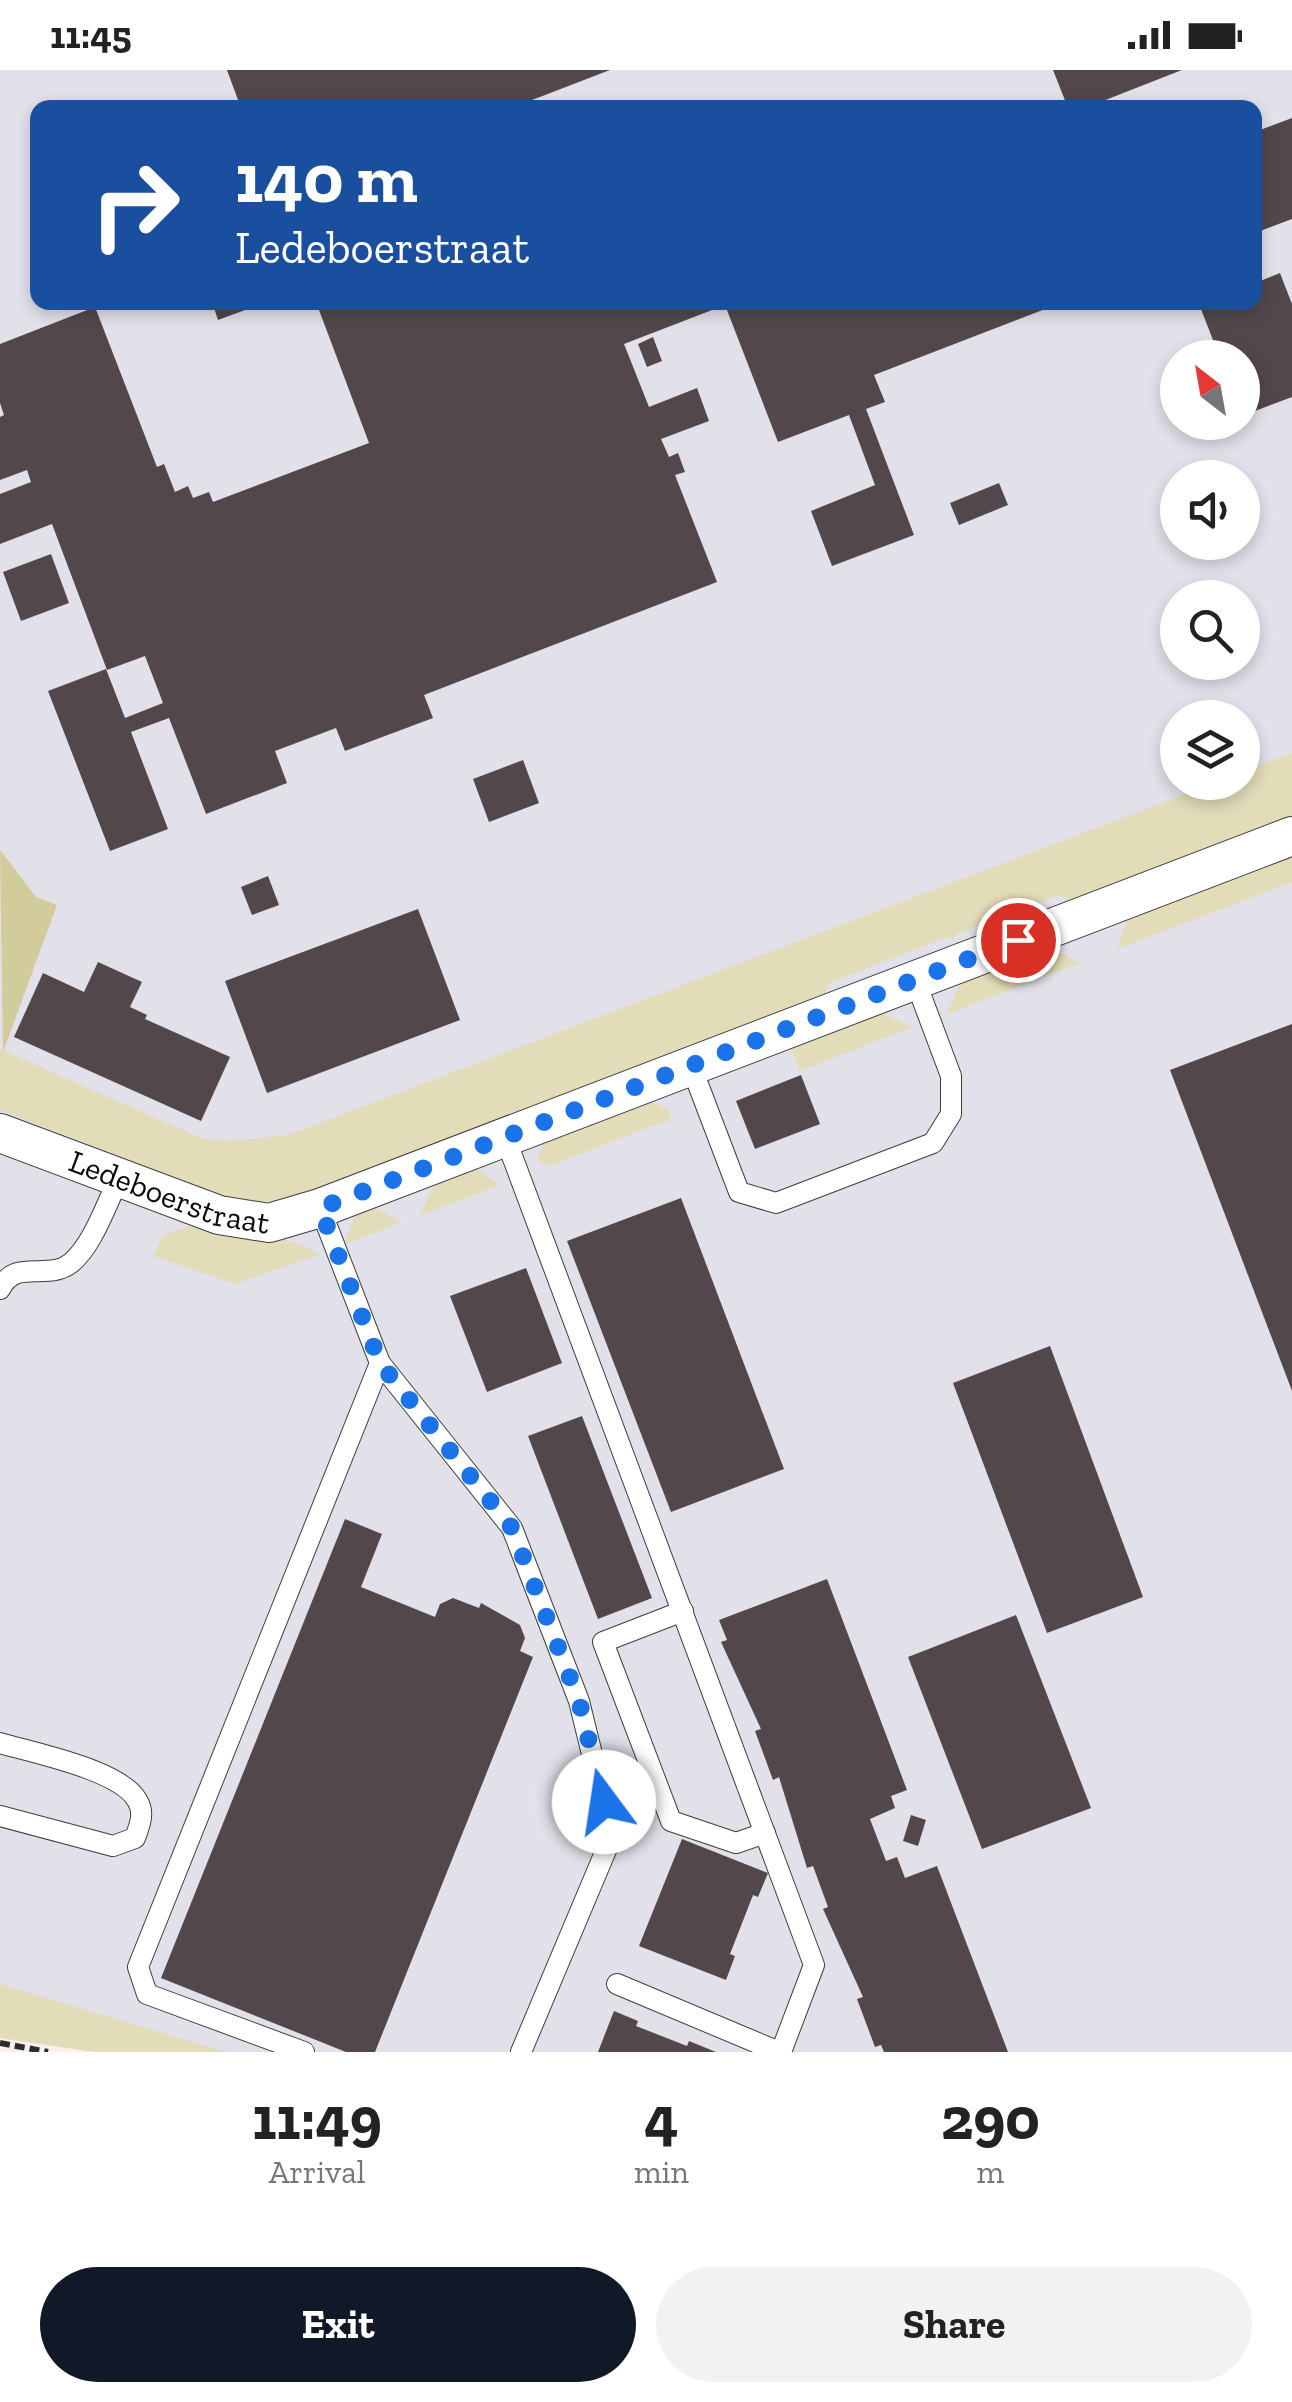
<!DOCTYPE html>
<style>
:root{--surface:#fff;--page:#f2f2f2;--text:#222;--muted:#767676;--accent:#111827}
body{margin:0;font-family:"Zilla Slab",serif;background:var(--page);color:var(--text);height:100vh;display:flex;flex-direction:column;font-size:38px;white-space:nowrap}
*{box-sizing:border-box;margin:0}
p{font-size:32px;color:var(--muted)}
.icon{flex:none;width:55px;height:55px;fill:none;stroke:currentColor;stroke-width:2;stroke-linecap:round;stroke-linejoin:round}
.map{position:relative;height:1982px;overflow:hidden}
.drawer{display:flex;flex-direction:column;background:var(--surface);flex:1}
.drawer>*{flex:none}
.guide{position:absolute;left:30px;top:30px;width:1232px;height:210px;border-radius:20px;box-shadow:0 5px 15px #0003;background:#1a4fa0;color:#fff;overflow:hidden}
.needle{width:65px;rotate:329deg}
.buttons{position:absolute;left:1160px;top:270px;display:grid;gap:20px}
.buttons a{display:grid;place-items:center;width:100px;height:100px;border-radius:50%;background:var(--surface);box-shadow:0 5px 15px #0003;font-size:50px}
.pin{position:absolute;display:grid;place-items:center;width:85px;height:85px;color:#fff;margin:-42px;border:5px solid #fff;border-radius:50%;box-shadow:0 2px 10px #0007}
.me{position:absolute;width:110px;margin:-55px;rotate:346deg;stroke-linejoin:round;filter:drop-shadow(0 0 8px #0008)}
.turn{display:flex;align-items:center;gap:35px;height:210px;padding:0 40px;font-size:45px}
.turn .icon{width:130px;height:130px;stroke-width:2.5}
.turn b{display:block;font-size:70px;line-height:85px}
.eta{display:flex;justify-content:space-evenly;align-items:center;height:170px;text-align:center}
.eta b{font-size:60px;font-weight:700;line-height:70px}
.action{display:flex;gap:20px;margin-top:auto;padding:20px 40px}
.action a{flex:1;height:115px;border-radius:60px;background:var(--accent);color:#fff;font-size:40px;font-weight:700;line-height:115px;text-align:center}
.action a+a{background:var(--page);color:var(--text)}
.status{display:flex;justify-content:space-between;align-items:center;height:70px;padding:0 50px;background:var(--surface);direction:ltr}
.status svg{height:28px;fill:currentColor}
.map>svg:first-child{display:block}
</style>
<div class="status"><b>11:45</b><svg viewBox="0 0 49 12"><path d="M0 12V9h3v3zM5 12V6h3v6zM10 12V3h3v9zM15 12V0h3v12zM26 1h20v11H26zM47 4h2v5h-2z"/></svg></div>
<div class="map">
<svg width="1292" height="1982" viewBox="0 0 1292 1982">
<rect width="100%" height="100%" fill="#fdeeeb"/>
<!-- industrial -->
<path fill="#e2e0e9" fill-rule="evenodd" d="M0,0H1292V1982H142L0,1949ZM38,38H1255V232H38ZM1178,288H1242V352H1178ZM1178,408H1242V472H1178ZM1178,528H1242V592H1178ZM1178,648H1242V712H1178Z"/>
<!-- green -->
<g fill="#e3dcb9">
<path d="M1292,683V745L1072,830L1059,825L957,864L953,869L947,867L831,912L825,924L287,1131H234L0,1040V979L201,1068L230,1071L288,1065L1215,713L1242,712L1243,702Z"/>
<path d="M1292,783V812L1117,879L1129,845Z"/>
<path d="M1049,876L1080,893L947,944L962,909Z"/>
<path d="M879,942L912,957L800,1001L790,975Z"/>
<path d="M647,1030L667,1039L674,1055L667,1050L549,1096L537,1091L544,1071Z"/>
<path d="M475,1098L500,1115L419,1146L437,1111Z"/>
<path d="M373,1137L402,1152L343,1175L357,1142Z"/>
<path d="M190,1156L240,1167L282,1168L321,1184L235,1214L153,1186L163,1166Z"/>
<path d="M0,1914L226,1982H94L0,1968Z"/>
</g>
<!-- forest -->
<path fill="#d2cc9a" d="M0,780L36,827L57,835L3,982Z"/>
<!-- building -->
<g fill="#52484b">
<path d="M227,0H610L532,30L535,38H241Z"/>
<path d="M1053,0H1182L1085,38H1068Z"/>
<path d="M1292,48V149L1255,163V62Z"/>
<path d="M1280,203L1292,234V327L1242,346V288H1220L1199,234L1255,232V213Z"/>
<path d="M227,232H264V233L218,250L214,238Z"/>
<path d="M316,232H1052L1053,236L874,305L885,332L866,339L914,465L832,496L811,441L875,415L849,345L778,372L725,235L624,274L649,337L697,318L709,351L661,369L669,387L678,383L685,402L675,405L717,512L424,625L433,648L345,681L336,658L275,681L287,713L206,744L169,648L131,662L168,759L110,781L48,621L106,599L125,648L163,633L145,586L107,600L52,454L0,474V424L31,412L27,400L0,410V347L4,345L0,333V274L95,237L157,397L164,394L175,422L188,416L193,428L209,422L213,432L369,373Z"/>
<path d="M653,267L662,291L647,297L638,274Z"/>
<path d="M999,413L1008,435L959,455L950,433Z"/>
<path d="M51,484L69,533L21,551L3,502Z"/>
<path d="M523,690L539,733L489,752L473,709Z"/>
<path d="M268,806L279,835L252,845L241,817Z"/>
<path d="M418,839L460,950L267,1023L225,911Z"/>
<path d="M98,892L142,912L130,937L147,945L145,949L230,987L201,1051L14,967L43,903L84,922Z"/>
<path d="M1292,954V1321L1170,1000Z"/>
<path d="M801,1005L820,1054L755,1079L736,1031Z"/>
<path d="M681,1128L784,1399L671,1442L567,1171Z"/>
<path d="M526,1198L562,1293L487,1322L450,1226Z"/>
<path d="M1050,1276L1143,1527L1047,1563L953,1313Z"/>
<path d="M582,1346L652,1528L598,1549L528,1366Z"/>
<path d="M345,1449L382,1464L361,1517L435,1547L440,1534L453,1528L479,1538L481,1533L520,1555L525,1568L520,1581L533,1587L375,1982H346L161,1908Z"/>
<path d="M827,1509L907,1720L891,1726L895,1738L870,1749L886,1791L897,1787L905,1808L937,1796L1008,1982H884L881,1975L875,1977L857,1929L863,1927L823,1839L828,1837L813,1796L807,1798L779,1707L773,1710L755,1661L761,1659L721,1572L727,1570L719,1550Z"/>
<path d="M1016,1545L1091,1738L982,1779L908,1587Z"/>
<path d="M911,1745L926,1750L918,1776L903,1771Z"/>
<path d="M682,1769L768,1803L758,1827L753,1825L730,1884L735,1886L726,1910L639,1876Z"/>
<path d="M614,1941L638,1951L636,1956L687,1976L689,1971L716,1982H598Z"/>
</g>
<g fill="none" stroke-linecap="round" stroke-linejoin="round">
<defs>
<g id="service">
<path d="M691,996L739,1122L776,1133L933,1073L951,1044V1006L915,910"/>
<path d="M505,1067L814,1895L781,1982"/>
<path d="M320,1138L380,1293L512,1458L579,1631L612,1766L521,1982"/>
<path d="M0,1219C16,1187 47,1212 71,1193C93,1175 106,1134 119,1109"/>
<path d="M683,1541L603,1572L671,1751L736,1773L765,1763"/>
<path d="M0,1673C34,1683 120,1700 137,1730C145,1742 140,1755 135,1768L113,1776L0,1746"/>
<path d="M617,1914L779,1982"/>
<path d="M304,1982L147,1924L138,1897L380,1293"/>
</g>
<g id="minor">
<path id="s1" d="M0,1063L219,1145L269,1153L320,1138L1292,766"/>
</g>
</defs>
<!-- service casing -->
<use href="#service" stroke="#3e3e3e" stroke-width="22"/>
<!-- minor casing -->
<use href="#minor" stroke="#3e3e3e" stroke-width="40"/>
<!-- path -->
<path stroke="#2d2d2d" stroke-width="6" stroke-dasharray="10 5" stroke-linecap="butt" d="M0,1973L48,1982"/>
<!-- service -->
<use href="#service" stroke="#fff" stroke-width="20"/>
<!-- minor -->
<use href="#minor" stroke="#fff" stroke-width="38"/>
</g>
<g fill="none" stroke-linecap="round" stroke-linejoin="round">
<!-- route -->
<path stroke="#1a73e8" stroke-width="18" stroke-dasharray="0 32.4" d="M604,1732L579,1631L512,1458L380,1293L320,1138L1018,870"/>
</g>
<g text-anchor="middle" stroke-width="10" stroke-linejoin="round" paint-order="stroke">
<!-- street labels -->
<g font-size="32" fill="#0b0b0b" stroke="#fff">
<text dy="11" stroke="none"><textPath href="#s1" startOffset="180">Ledeboerstraat</textPath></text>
</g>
</g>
</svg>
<div class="buttons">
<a><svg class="needle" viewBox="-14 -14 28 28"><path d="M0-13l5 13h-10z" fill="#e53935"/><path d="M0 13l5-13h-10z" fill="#767676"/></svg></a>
<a><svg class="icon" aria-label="sound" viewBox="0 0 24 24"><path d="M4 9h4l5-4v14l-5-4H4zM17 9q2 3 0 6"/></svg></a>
<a><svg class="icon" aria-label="search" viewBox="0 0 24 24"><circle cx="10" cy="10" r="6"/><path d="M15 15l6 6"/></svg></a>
<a><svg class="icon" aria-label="layers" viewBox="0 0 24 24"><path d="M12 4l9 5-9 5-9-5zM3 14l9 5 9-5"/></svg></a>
</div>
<div class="pin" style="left:1018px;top:870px;background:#d93025"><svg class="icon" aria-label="arrive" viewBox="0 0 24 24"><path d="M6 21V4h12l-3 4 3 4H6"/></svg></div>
<svg class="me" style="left:604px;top:1732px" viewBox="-20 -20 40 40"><circle r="19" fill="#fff"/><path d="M0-13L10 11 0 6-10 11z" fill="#1a73e8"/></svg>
<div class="guide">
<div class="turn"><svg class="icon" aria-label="right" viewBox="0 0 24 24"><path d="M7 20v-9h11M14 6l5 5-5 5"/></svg><div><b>140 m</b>Ledeboerstraat</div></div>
</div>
</div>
<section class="drawer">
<div class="eta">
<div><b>11:49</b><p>Arrival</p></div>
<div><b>4</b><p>min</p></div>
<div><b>290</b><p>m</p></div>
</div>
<div class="action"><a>Exit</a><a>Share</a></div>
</section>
